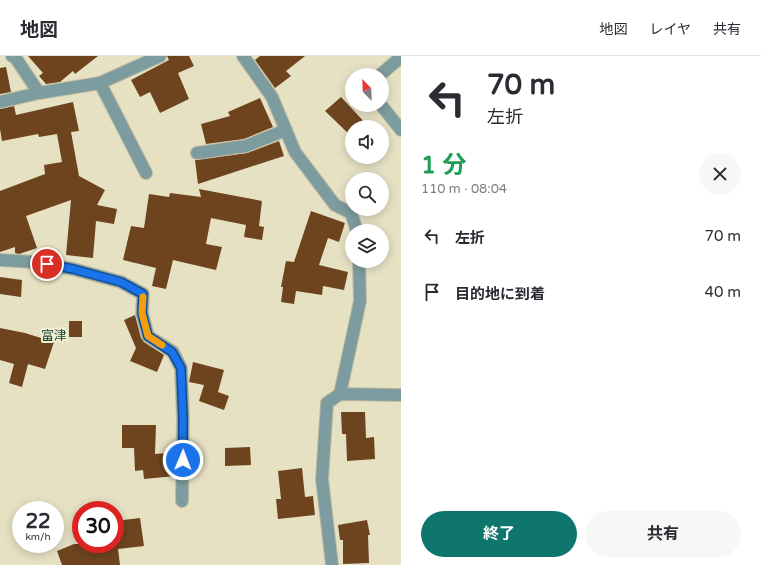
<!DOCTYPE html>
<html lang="ja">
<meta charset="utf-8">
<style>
:root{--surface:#fff;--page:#f7f7f7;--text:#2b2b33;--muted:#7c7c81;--line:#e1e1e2;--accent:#0f766e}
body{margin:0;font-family:"Varela Round","Noto Sans JP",sans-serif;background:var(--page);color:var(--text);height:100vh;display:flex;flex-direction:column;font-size:15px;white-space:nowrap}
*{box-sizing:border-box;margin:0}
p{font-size:13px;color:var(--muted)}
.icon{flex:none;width:22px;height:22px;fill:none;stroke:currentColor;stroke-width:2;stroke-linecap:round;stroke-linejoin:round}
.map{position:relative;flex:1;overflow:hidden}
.side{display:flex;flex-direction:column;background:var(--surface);width:360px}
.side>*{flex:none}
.hud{background:#fff;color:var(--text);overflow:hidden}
.needle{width:26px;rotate:337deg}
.tools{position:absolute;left:345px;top:12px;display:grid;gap:8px}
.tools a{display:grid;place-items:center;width:44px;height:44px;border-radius:50%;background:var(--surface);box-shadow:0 2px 10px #0003;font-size:20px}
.speed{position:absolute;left:12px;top:445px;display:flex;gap:8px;font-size:20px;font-weight:700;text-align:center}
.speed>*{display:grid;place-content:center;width:52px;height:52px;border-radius:50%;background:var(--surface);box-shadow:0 2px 10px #0003;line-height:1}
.speed small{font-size:10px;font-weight:400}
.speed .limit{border:6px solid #d22;background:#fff;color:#111}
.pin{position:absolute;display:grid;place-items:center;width:34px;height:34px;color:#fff;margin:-17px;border:2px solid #fff;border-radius:50%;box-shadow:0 1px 4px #0007}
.me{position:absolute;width:44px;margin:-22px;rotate:1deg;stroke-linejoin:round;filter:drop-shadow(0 0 3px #0008)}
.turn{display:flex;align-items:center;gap:14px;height:84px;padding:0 20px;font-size:18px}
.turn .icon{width:52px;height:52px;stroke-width:2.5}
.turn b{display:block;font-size:28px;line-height:34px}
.round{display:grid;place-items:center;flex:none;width:42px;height:42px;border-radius:21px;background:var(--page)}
.head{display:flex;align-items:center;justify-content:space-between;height:68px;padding:0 20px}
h1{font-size:24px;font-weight:700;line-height:30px;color:#1e9e55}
.cta{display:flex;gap:8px;margin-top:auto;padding:8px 20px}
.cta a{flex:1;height:46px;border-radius:24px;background:var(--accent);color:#fff;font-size:16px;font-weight:700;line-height:46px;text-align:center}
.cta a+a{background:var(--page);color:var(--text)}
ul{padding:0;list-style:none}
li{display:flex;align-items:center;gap:12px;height:56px;padding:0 20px}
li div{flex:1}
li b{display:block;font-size:15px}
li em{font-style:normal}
header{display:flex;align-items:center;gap:24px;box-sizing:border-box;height:56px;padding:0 20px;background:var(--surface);border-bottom:1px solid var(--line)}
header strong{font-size:19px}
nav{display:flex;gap:22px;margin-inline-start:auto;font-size:14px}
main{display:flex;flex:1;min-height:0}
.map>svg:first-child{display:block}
</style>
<header>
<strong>地図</strong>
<nav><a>地図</a><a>レイヤ</a><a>共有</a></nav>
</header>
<main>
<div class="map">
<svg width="401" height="509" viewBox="0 0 401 509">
<rect width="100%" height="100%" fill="#e6e1c3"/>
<!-- building -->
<g fill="#6e441f">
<path d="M28,0H98L75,18L73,15L60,26L46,28L39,20L43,17Z"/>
<path d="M167,0H189L194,10L178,17L189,43L160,57L150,36L140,41L131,24L169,4Z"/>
<path d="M260,0H305L286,15L291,20L275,32L255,4Z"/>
<path d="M6,11L11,36L0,38V12Z"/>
<path d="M341,41L369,71H352V81L325,55Z"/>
<path d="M260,42L273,71L244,83L206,88L201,68L230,60L228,56Z"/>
<path d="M73,46L79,75L71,76L79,120L105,134L97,149L117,153L114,168L96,165L93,202L66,199L71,144L26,160L37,192L19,198L15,197V191L0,196V135L45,118L44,109L62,106L57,78L39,81L38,78L2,85L0,73V53L14,50L16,59Z"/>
<path d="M279,85L284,100L198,128L195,104L247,97Z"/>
<path d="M199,133L262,145L259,170L264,171L262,184L244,181L246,169L211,162L206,188L222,191L216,214L173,204L166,233L152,230L156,212L123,204L131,170L144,172L149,138L169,141L170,137L201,141Z"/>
<path d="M311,155L345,167L339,186L328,182L319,209L348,216L344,234L323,230L322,239L296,235L294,248L281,246L283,231H281L286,205L294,206Z"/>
<path d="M0,221L22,224L21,241L0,238Z"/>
<path d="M135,259L141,282L144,286L164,299L157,316L130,305L136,292L124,264Z"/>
<rect x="69" y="265" width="13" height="16"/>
<path d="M0,272L25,277L54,286L45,313L28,308L22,331L9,327L14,308L0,304Z"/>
<path d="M193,306L224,314L218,336L229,340L224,354L199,345L204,329L189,326Z"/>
<path d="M341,356H365L366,382L374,381L375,403L347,405L346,378H342Z"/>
<path d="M122,369H156L155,398L169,397L170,405H175V420L144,423L143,414L135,415L134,392H122Z"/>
<path d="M250,391L251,409L225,410V392Z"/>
<path d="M302,412L305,441L313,440L315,459L278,463L276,443H281L278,415Z"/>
<path d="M140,462L144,490L118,493L120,509H62L57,495L74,488H115V465Z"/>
<path d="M367,464L370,479H368L369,507L343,508V484H340L338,469Z"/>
</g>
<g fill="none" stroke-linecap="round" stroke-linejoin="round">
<defs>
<g id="minor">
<path d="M12,0L15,1L39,37"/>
<path d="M243,0L272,41L295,96L335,149L351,157L357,175"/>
<path d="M380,19L401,1"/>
<path d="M100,27L146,117"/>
<path d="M0,46L39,37L100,27L160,0"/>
<path d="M381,49L401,74"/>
<path d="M197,97L246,90L286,74"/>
<path d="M0,204L34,206L73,213L121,226L143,238L142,257L148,280L173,296L181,312L183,362L182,445"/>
<path d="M340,338L360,245L359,205"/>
<path d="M332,509L322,423L327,347L340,338L401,339"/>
</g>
</defs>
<!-- minor casing -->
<use href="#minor" stroke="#c1bca2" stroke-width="14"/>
<!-- minor -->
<use href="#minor" stroke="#7d9c9f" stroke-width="12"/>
</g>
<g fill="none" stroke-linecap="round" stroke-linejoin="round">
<defs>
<path id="route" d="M47,208L73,213L121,226L143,238L142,257L148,280L172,296L181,312L183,362V404"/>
</defs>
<!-- route casing -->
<use href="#route" stroke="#114b97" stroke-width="10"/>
<!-- route -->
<use href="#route" stroke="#1a73e8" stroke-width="7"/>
<!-- slow -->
<path stroke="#f59e0b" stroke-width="7" d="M143,241L142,257L148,280L162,289"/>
</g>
<g text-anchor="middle" stroke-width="4" stroke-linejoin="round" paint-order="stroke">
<!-- quarter labels -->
<g font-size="13" fill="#174838" stroke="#f3eed0">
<text x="54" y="284">富津</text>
</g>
</g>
</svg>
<div class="tools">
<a><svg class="needle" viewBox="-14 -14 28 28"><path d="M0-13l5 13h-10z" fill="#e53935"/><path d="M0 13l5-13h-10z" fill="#7c7c81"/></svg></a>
<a><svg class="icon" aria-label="sound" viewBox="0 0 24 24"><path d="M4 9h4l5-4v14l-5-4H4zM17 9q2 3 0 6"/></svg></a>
<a><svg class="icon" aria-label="search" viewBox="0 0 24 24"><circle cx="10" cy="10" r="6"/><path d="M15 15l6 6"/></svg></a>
<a><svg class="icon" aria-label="layers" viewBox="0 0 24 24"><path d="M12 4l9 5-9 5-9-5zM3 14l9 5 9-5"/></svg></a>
</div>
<div class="speed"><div>22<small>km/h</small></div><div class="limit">30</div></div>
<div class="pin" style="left:47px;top:208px;background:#d93025"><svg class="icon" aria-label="arrive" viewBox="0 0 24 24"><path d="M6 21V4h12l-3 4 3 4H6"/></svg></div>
<svg class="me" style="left:183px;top:404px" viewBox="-20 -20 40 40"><circle r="17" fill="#1a73e8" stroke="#fff" stroke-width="3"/><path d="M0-11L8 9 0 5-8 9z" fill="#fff"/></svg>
</div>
<section class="side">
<div class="hud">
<div class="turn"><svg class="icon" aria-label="left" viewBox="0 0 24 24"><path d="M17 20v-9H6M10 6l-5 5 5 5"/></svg><div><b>70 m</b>左折</div></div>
</div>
<div class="head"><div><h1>1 分</h1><p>110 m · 08:04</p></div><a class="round"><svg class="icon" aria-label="close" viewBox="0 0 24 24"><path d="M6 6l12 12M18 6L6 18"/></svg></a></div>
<ul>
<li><svg class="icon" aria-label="left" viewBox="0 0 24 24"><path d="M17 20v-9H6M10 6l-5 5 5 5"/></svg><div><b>左折</b></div><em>70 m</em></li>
<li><svg class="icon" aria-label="arrive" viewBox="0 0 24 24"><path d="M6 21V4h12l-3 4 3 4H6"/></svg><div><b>目的地に到着</b></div><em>40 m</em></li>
</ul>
<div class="cta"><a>終了</a><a>共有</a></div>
</section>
</main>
